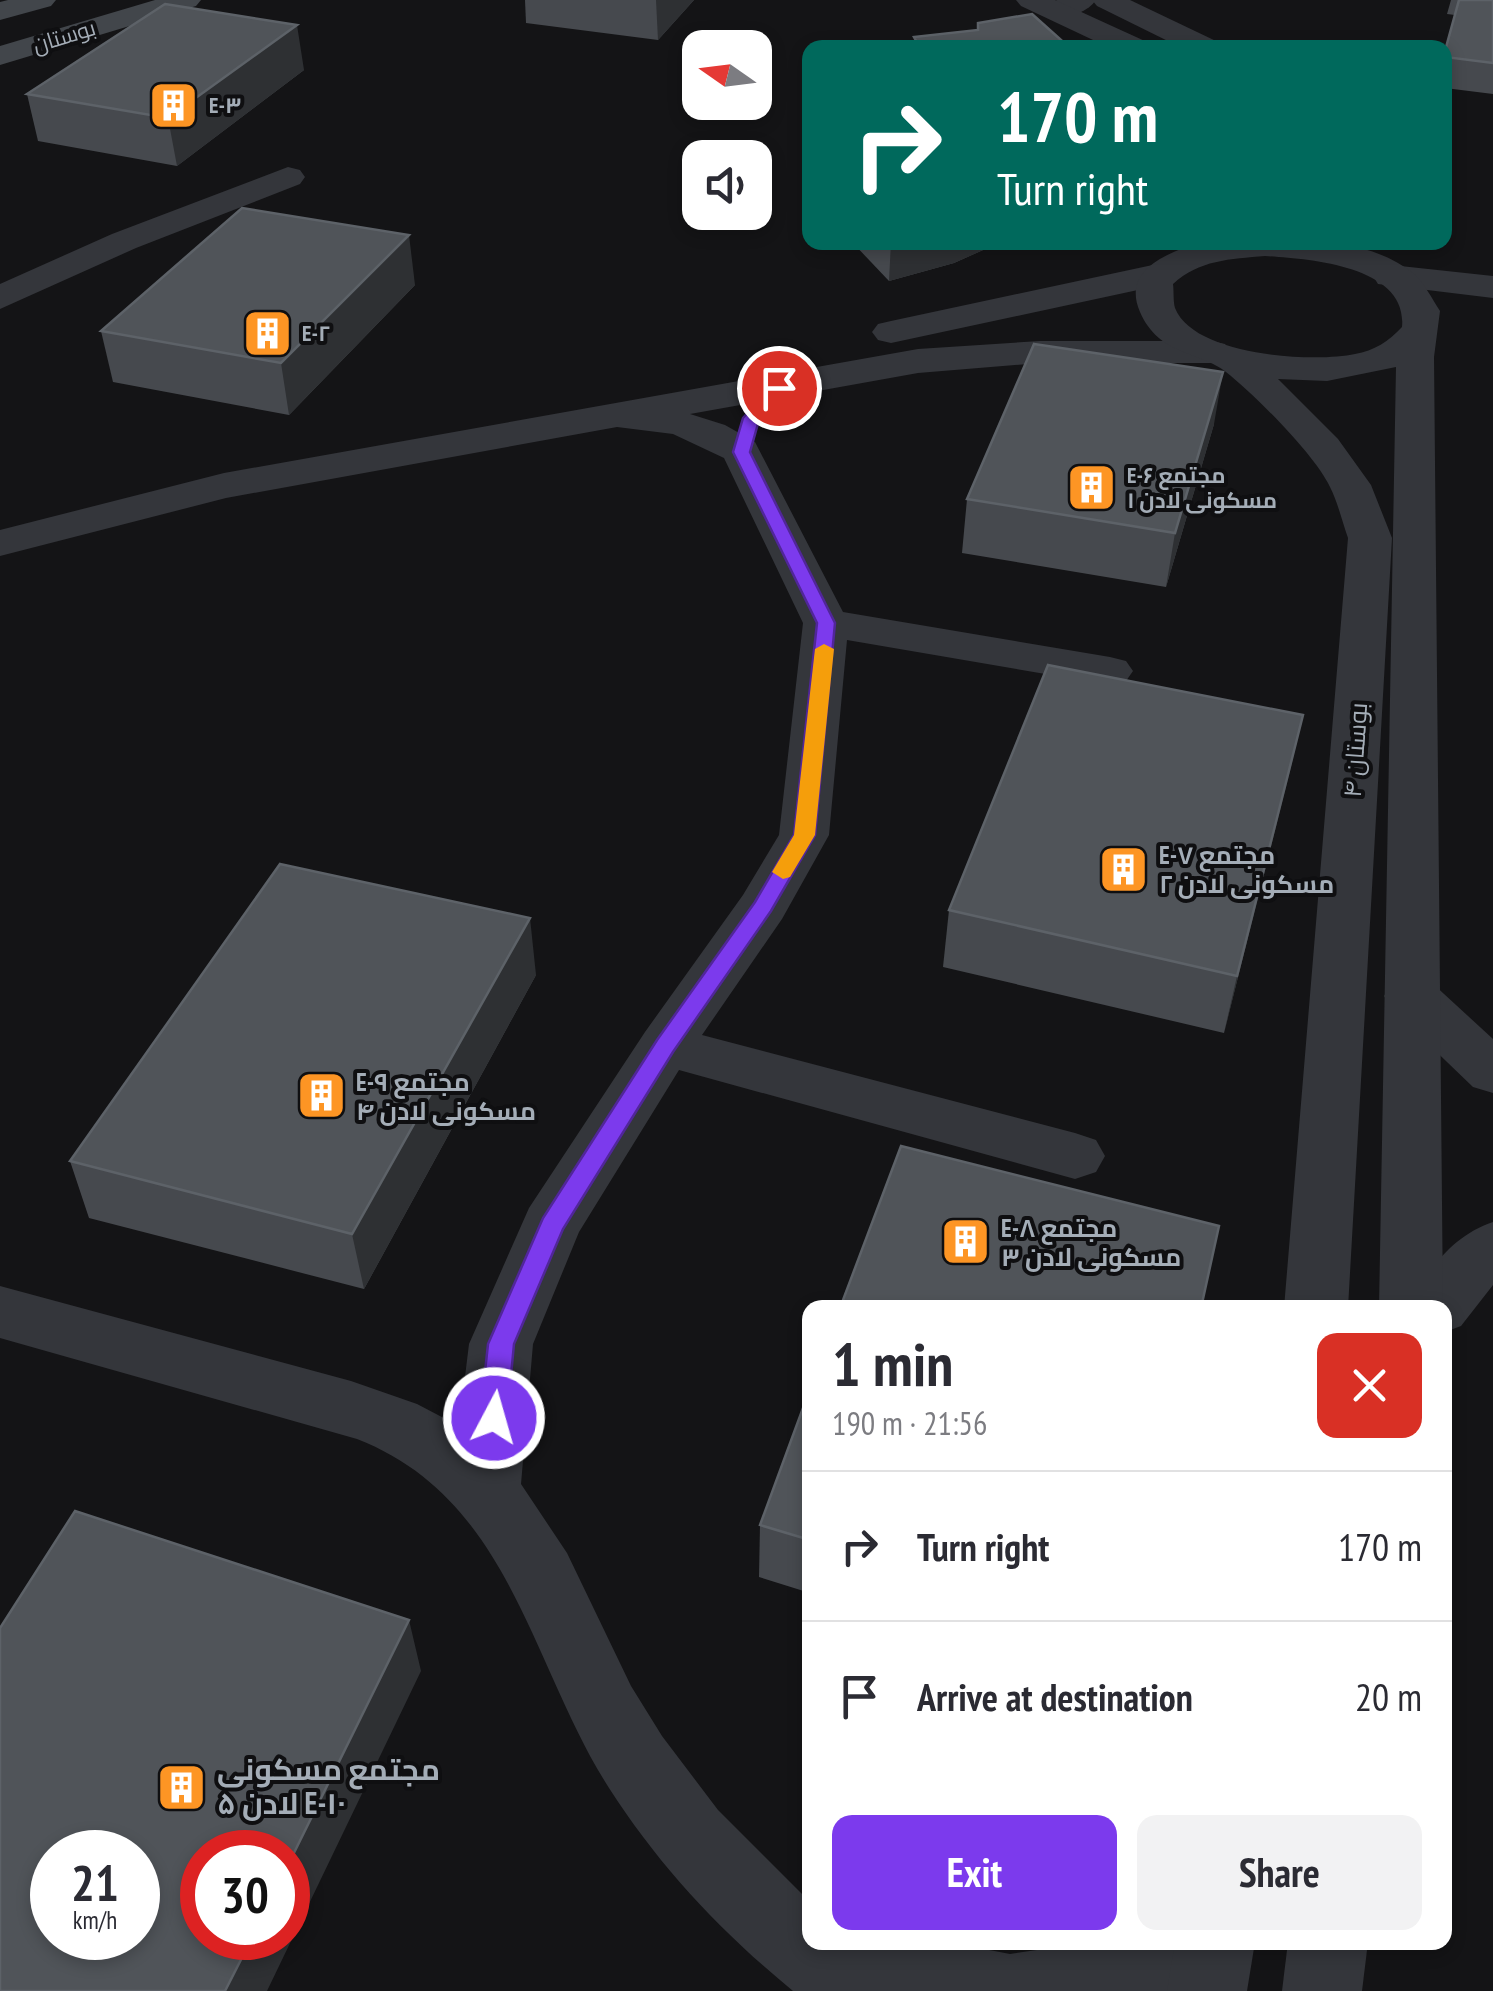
<!DOCTYPE html>
<meta charset="utf-8">
<style>
:root{--surface:#fff;--page:#f2f2f3;--text:#2b2b33;--muted:#7c7c81;--line:#e1e1e2;--accent:#7c3aed}
body{margin:0;font-family:"PT Sans Narrow",Cairo,sans-serif;background:var(--page);color:var(--text);height:100vh;display:flex;flex-direction:column;font-size:38px;white-space:nowrap}
*{box-sizing:border-box;margin:0}
p{font-size:32px;color:var(--muted)}
.icon{flex:none;width:55px;height:55px;fill:none;stroke:currentColor;stroke-width:2;stroke-linecap:round;stroke-linejoin:round}
.map{position:relative;flex:1;overflow:hidden}
.panel{position:absolute;left:802px;top:1300px;width:650px;height:650px;display:flex;flex-direction:column;background:var(--surface);border-radius:20px;box-shadow:0 5px 15px #0003}
.panel>*{flex:none}
.hud{position:absolute;left:802px;top:40px;width:650px;height:210px;border-radius:20px;box-shadow:0 5px 15px #0003;background:#00695c;color:#fff;overflow:hidden}
.needle{width:65px;rotate:284deg}
.fabs{position:absolute;left:682px;top:30px;display:grid;gap:20px}
.fabs a{display:grid;place-items:center;width:90px;height:90px;border-radius:20px;background:var(--surface);box-shadow:0 5px 15px #0003;font-size:50px}
.speed{position:absolute;left:30px;top:1830px;display:flex;gap:20px;font-size:50px;font-weight:700;text-align:center}
.speed>*{display:grid;place-content:center;width:130px;height:130px;border-radius:50%;background:var(--surface);box-shadow:0 5px 15px #0003;line-height:1}
.speed small{font-size:25px;font-weight:400}
.speed .limit{border:15px solid #d22;background:#fff;color:#111}
.pin{position:absolute;display:grid;place-items:center;width:85px;height:85px;color:#fff;margin:-42px;border:5px solid #fff;border-radius:50%;box-shadow:0 2px 10px #0007}
.me{position:absolute;width:110px;margin:-55px;rotate:6deg;stroke-linejoin:round;filter:drop-shadow(0 0 8px #0008)}
.turn{display:flex;align-items:center;gap:35px;height:210px;padding:0 30px;font-size:45px}
.turn .icon{width:130px;height:130px;stroke-width:2.5}
.turn b{display:block;font-size:70px;line-height:85px}
.round{display:grid;place-items:center;flex:none;width:105px;height:105px;border-radius:20px;background:var(--page)}
.overview{display:flex;align-items:center;justify-content:space-between;height:170px;padding:0 30px}
h1{font-size:60px;font-weight:800;line-height:75px}
.primary-button{display:flex;gap:20px;margin-top:auto;padding:20px 30px}
.primary-button a{flex:1;height:115px;border-radius:20px;background:var(--accent);color:#fff;font-size:40px;font-weight:800;line-height:115px;text-align:center}
.primary-button a+a{background:var(--page);color:var(--text)}
ul{padding:0;list-style:none}
li{display:flex;align-items:center;gap:30px;height:150px;padding:0 30px;border-top:2px solid var(--line)}
li div{flex:1}
li b{display:block;font-size:38px}
li em{font-style:normal}
.map>svg:first-child{display:block}
</style>
<div class="map">
<svg width="1493" height="1991" viewBox="0 0 1493 1991">
<rect width="100%" height="100%" fill="#141416"/>
<g fill="none" stroke-linecap="round" stroke-linejoin="round">
<!-- minor -->
<g fill="#34363b" fill-rule="evenodd">
<path d="M1057,0H1096C1086,14 1064,20 1049,16L1044,10Z"/>
<path d="M288,167L300,170L305,177L300,184L136,248L0,309V284L112,234Z"/>
<path d="M1162,263L1175,266L1180,274L1175,282L891,343L878,340L872,332L878,324L891,321Z"/>
<path d="M1391,265L1493,276V298L1378,284L1373,276L1378,268Z"/>
<path d="M1040,341H1211L1225,344L1230,352L1225,360L1211,363H1040L918,373L690,414L725,425L755,442L843,612L1110,657L1126,661L1133,671L1126,681L1110,685L847,640L829,835L782,919L702,1035L1075,1133L1096,1140L1105,1156L1096,1172L1075,1179L679,1070L579,1232L533,1344L521,1484L567,1553L631,1686L662,1736L718,1810L810,1902V1942H948L1010,1954L1092,1942H1218L1206,1970L1184,1991H793C721,1932 659,1866 609,1788C530,1664 511,1499 357,1439L0,1338V1286L351,1381L417,1404L459,1426L469,1344L529,1208L645,1032L743,895L779,835L803,623L724,458L673,434L617,427L226,498L0,556V530L224,473L918,349Z"/>
<path d="M1412,977L1431,982L1493,1039V1093L1473,1087L1393,1010L1384,996L1393,982Z"/>
<path d="M1493,1222V1285L1461,1326L1445,1332V1308H1408C1426,1271 1453,1235 1493,1222Z"/>
</g>
<!-- tertiary -->
<g fill="#34363b" fill-rule="evenodd">
<path d="M1016,0H1055L1147,42L1151,48H1110L1021,6Z"/>
<path d="M1092,0H1130L1218,42L1222,48H1182L1097,6Z"/>
<path d="M1201,242C1269,242 1355,228 1413,273C1424,282 1432,299 1440,311L1434,357L1443,1308H1379L1396,367L1327,381L1278,379L1338,439L1371,485L1392,538L1348,1308H1284L1348,538C1342,521 1338,503 1330,487C1315,455 1255,395 1226,372C1200,351 1159,356 1140,312C1121,269 1170,252 1201,242ZM1265,256C1307,259 1408,265 1402,327C1389,341 1374,351 1355,354C1313,363 1194,356 1175,308C1173,301 1174,291 1173,284C1199,260 1230,259 1265,256Z"/>
<path d="M1175,1942H1255L1247,1991H1167Z"/>
<path d="M1288,1942H1368L1362,1991H1282Z"/>
</g>
<!-- secondary -->
<g fill="#42464b" fill-rule="evenodd">
<path d="M8,0H56L51,6L0,20V2Z"/>
<path d="M155,0H201L196,6L0,65V46Z"/>
</g>
</g>
<!-- wall -->
<g fill="#46494e">
<path d="M525,0H694L658,40L526,23Z"/>
<path d="M1451,0H1493V94L1445,88V51L1455,15L1447,14Z"/>
<path d="M304,70L177,166L38,141L27,94Z"/>
<path d="M852,242H1001L954,263L889,281Z"/>
<path d="M415,285L289,415L113,382L101,331Z"/>
<path d="M1214,424L1166,587L962,553L967,499Z"/>
<path d="M1303,715L1224,1033L943,967L949,910Z"/>
<path d="M536,975L364,1289L89,1218L70,1161Z"/>
<path d="M810,1389V1593L759,1577L760,1525Z"/>
</g>
<!-- shaded-wall -->
<g fill="#2e3033">
<path d="M656,0H694L658,40Z"/>
<path d="M297,25L304,70L177,166L168,118Z"/>
<path d="M409,235L415,285L289,415L281,363Z"/>
<path d="M891,242H1001L954,263L889,281Z"/>
<path d="M1223,372L1214,424L1166,587L1175,533Z"/>
<path d="M1303,715L1290,771L1224,1033L1237,976Z"/>
<path d="M530,918L536,975L364,1289L352,1234Z"/>
<path d="M409,1620L421,1671L267,1991H225L252,1938H288V1865Z"/>
</g>
<!-- building -->
<g fill="#505459" stroke="#5d6268" stroke-width="2.5" fill-rule="evenodd">
<path d="M1459,0H1493V63L1445,57V51Z"/>
<path d="M165,4L297,25L168,118L27,94Z"/>
<path d="M1032,14L1070,48H920L914,37L978,30V23Z"/>
<path d="M242,208L409,235L281,363L101,331Z"/>
<path d="M1034,344L1223,372L1175,533L967,499Z"/>
<path d="M1048,665L1303,715L1237,976L949,910Z"/>
<path d="M280,864L530,918L352,1234L70,1161Z"/>
<path d="M901,1146L1219,1226L1201,1308H840Z"/>
<path d="M810,1389V1540L760,1525Z"/>
<path d="M75,1511L409,1620L288,1865V1852H202V1938H252L225,1991H0V1628ZM52,1852H138V1938H52Z"/>
</g>
<!-- route -->
<path fill="#7c3aed" stroke="#51269a" stroke-width="2.5" d="M773,384L787,388L759,420L750,452L835,623L815,835L771,911L673,1052L563,1229L514,1344L507,1418L503,1426L494,1429L484,1426L480,1418L488,1344L543,1218L657,1040L755,902L794,835L817,623L733,452L743,418Z"/>
<!-- slow -->
<path fill="#f59e0b" d="M824,644L834,649L815,835L790,877L783,879L772,872L794,835L815,649Z"/>
<!-- icons -->
<defs>
<symbol id="building-square" viewBox="-11 -11 22 22"><rect x="-9" y="-9" width="18" height="18" rx="4" fill="#fd9524" stroke="#0f0f11"/><path d="M-4-6H4V6H1V3H-1V6H-4ZM-2.5-4.3h1.7v1.8h-1.7ZM.8-4.3h1.7v1.8H.8ZM-2.5-1h1.7V.8h-1.7ZM.8-1h1.7V.8H.8Z" fill="#fff"/></symbol>
</defs>
<g fill-rule="evenodd">
<use href="#building-square" x="146" y="78" width="55" height="55"/>
<use href="#building-square" x="240" y="306" width="55" height="55"/>
<use href="#building-square" x="1064" y="460" width="55" height="55"/>
<use href="#building-square" x="1096" y="842" width="55" height="55"/>
<use href="#building-square" x="294" y="1068" width="55" height="55"/>
<use href="#building-square" x="938" y="1214" width="55" height="55"/>
<use href="#building-square" x="154" y="1760" width="55" height="55"/>
</g>
<g text-anchor="middle" stroke-width="8" stroke-linejoin="round" paint-order="stroke">
<!-- far-street labels -->
<g font-size="22" fill="#a4adb7" stroke="#0f0f11">
<text transform="translate(64 36) rotate(-17)" y="8">بوستان</text>
</g>
<!-- far-poi labels -->
<g font-size="22" font-weight="bold" fill="#a4adb7" stroke="#0f0f11" text-anchor="start">
<text x="209" y="113">E-۳</text>
<text x="302" y="341">E-۲</text>
<text x="1127" y="483">E-۶ مجتمع<tspan x="1127" dy="25">مسکونی لادن ۱</tspan></text>
</g>
<!-- street labels -->
<g font-size="25" fill="#a4adb7" stroke="#0f0f11">
<text transform="translate(1355 750) rotate(-86)" y="9">بوستان ۴</text>
</g>
<!-- poi labels -->
<g font-size="25" font-weight="bold" fill="#a4adb7" stroke="#0f0f11" text-anchor="start">
<text x="1159" y="864">E-۷ مجتمع<tspan x="1159" dy="29">مسکونی لادن ۲</tspan></text>
<text x="356" y="1091">E-۹ مجتمع<tspan x="356" dy="29">مسکونی لادن ۴</tspan></text>
<text x="1001" y="1237">E-۸ مجتمع<tspan x="1001" dy="29">مسکونی لادن ۳</tspan></text>
</g>
<!-- near-poi labels -->
<g font-size="30" font-weight="bold" fill="#a4adb7" stroke="#0f0f11" text-anchor="start">
<text x="217" y="1780">مجتمع مسکونی<tspan x="217" dy="34">لادن ۵ E-۱۰</tspan></text>
</g>
</g>
</svg>
<div class="fabs">
<a><svg class="needle" viewBox="-14 -14 28 28"><path d="M0-13l5 13h-10z" fill="#e53935"/><path d="M0 13l5-13h-10z" fill="#7c7c81"/></svg></a>
<a><svg class="icon" aria-label="sound" viewBox="0 0 24 24"><path d="M4 9h4l5-4v14l-5-4H4zM17 9q2 3 0 6"/></svg></a>
</div>
<div class="speed"><div>21<small>km/h</small></div><div class="limit">30</div></div>
<div class="pin" style="left:779px;top:388px;background:#d93025"><svg class="icon" aria-label="arrive" viewBox="0 0 24 24"><path d="M6 21V4h12l-3 4 3 4H6"/></svg></div>
<svg class="me" style="left:494px;top:1418px" viewBox="-20 -20 40 40"><circle r="17" fill="#7c3aed" stroke="#fff" stroke-width="3"/><path d="M0-11L8 9 0 5-8 9z" fill="#fff"/></svg>
<div class="hud">
<div class="turn"><svg class="icon" aria-label="right" viewBox="0 0 24 24"><path d="M7 20v-9h11M14 6l5 5-5 5"/></svg><div><b>170 m</b>Turn right</div></div>
</div>
<section class="panel">
<div class="overview"><div><h1>1 min</h1><p>190 m · 21:56</p></div><a class="round" style="background:#d93025;color:#fff"><svg class="icon" aria-label="close" viewBox="0 0 24 24"><path d="M6 6l12 12M18 6L6 18"/></svg></a></div>
<ul>
<li><svg class="icon" aria-label="right" viewBox="0 0 24 24"><path d="M7 20v-9h11M14 6l5 5-5 5"/></svg><div><b>Turn right</b></div><em>170 m</em></li>
<li><svg class="icon" aria-label="arrive" viewBox="0 0 24 24"><path d="M6 21V4h12l-3 4 3 4H6"/></svg><div><b>Arrive at destination</b></div><em>20 m</em></li>
</ul>
<div class="primary-button"><a>Exit</a><a>Share</a></div>
</section>
</div>
